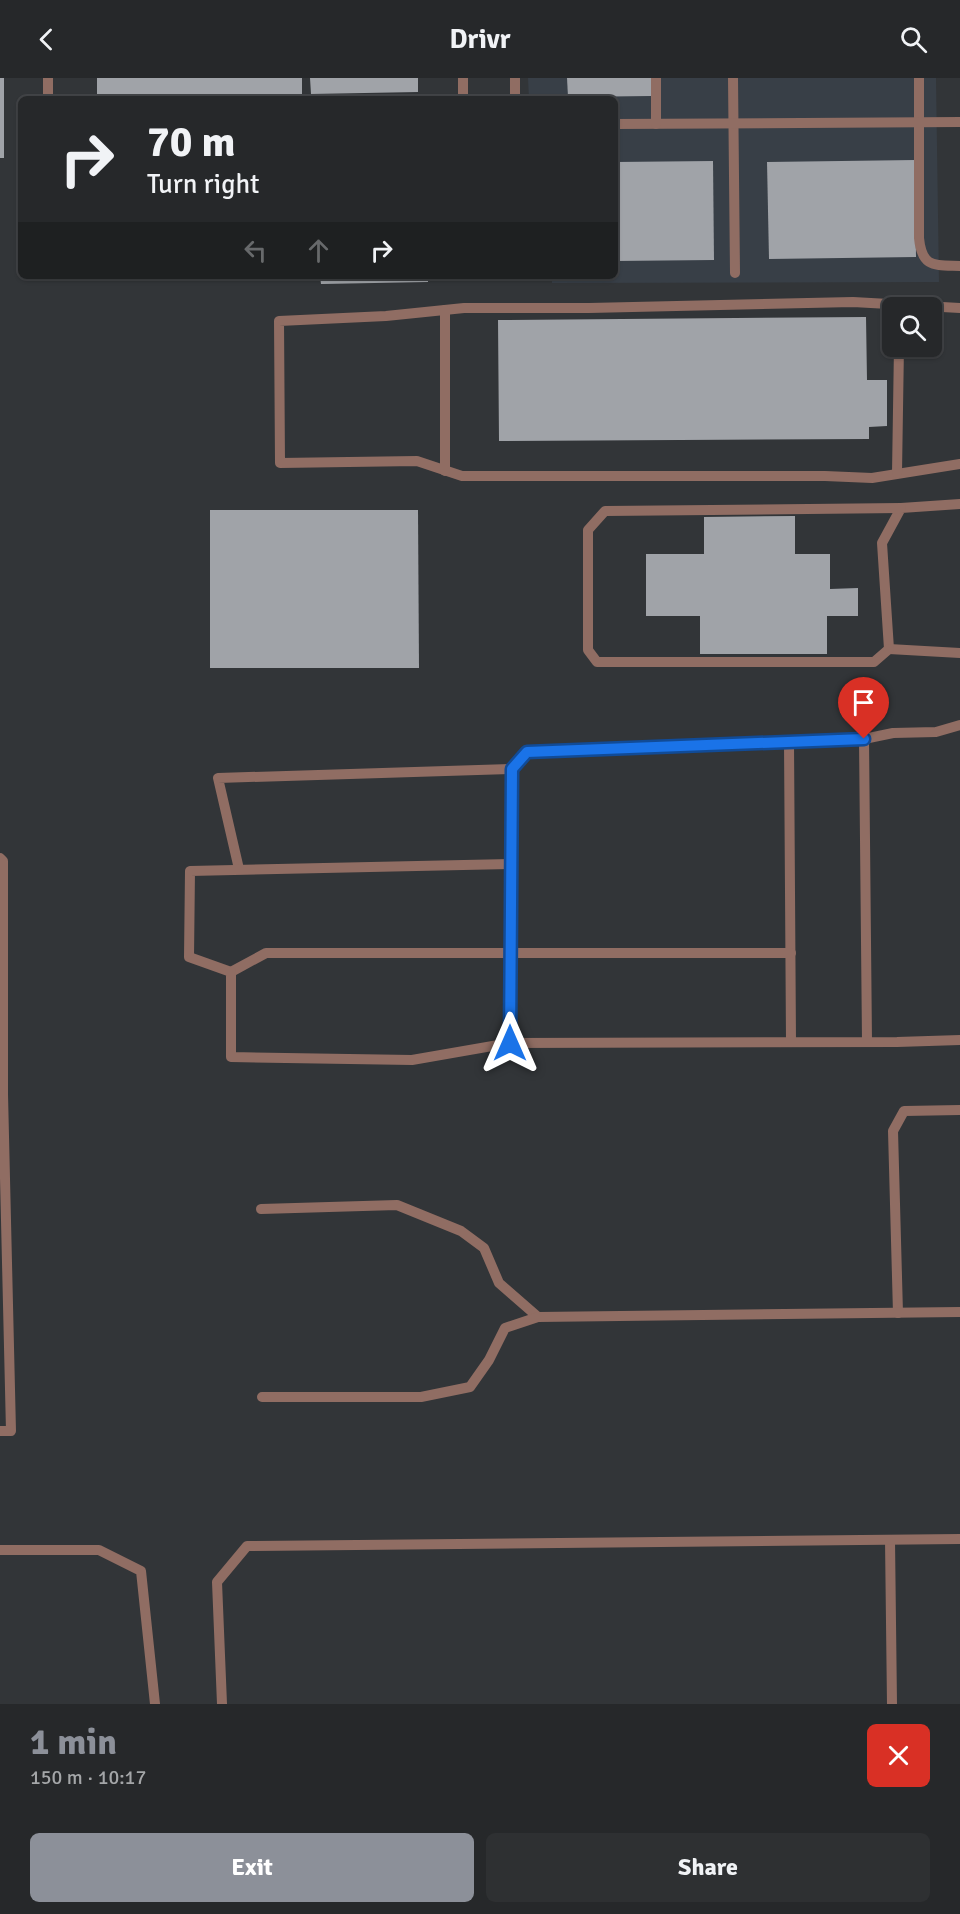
<!DOCTYPE html>
<meta charset="utf-8">
<style>
:root{--surface:#26282a;--page:#2e3032;--text:#f1f3f6;--muted:#a4a6a8;--line:#424447;--accent:#8c9099}
body{margin:0;font-family:Signika,sans-serif;background:var(--page);color:var(--text);height:100vh;display:flex;flex-direction:column;font-size:22px;white-space:nowrap}
*{box-sizing:border-box;margin:0}
p{font-size:20px;color:var(--muted)}
.icon{flex:none;width:33px;height:33px;fill:none;stroke:currentColor;stroke-width:2;stroke-linecap:round;stroke-linejoin:round}
.map{position:relative;height:1626px;overflow:hidden}
.side{display:flex;flex-direction:column;background:var(--surface);flex:1}
.side>*{flex:none}
.hud{position:absolute;left:18px;top:18px;width:600px;height:183px;border-radius:9px;box-shadow:0 2px 4px #0004,0 0 0 2px var(--line);background:#26282a;color:var(--text);overflow:hidden}
.tools{position:absolute;left:882px;top:219px;display:grid;gap:12px}
.tools a{display:grid;place-items:center;width:60px;height:60px;border-radius:9px;background:var(--surface);box-shadow:0 2px 4px #0004,0 0 0 2px var(--line);font-size:30px}
.pin{position:absolute;display:grid;place-items:center;width:51px;height:51px;color:#fff;margin:-62px -26px;border-radius:50% 50% 50% 0;rotate:-45deg;box-shadow:0 0 6px #0007}
.pin .icon{rotate:45deg}
.me{position:absolute;width:66px;margin:-33px;rotate:0deg;stroke-linejoin:round;filter:drop-shadow(0 0 4px #0008)}
.turn{display:flex;align-items:center;gap:21px;height:126px;padding:0 30px;font-size:27px}
.turn .icon{width:78px;height:78px;stroke-width:2.5}
.turn b{display:block;font-size:42px;line-height:51px}
.lanes{display:flex;align-items:center;height:57px;padding:0 30px;background:#0003;justify-content:center;gap:30px;direction:ltr}
.lanes .off{opacity:.35}
.round{display:grid;place-items:center;flex:none;width:63px;height:63px;border-radius:9px;background:var(--page)}
.summary{display:flex;align-items:center;justify-content:space-between;height:102px;padding:0 30px}
h1{font-size:36px;font-weight:700;line-height:45px;color:var(--accent)}
.button{display:flex;gap:12px;margin-top:auto;padding:12px 30px}
.button a{flex:1;height:69px;border-radius:9px;background:var(--accent);color:#fff;font-size:24px;font-weight:700;line-height:69px;text-align:center}
.button a+a{background:var(--page);color:var(--text)}
header{display:flex;justify-content:space-between;align-items:center;height:78px;padding:0 30px;background:var(--surface);font-size:27px;font-weight:700}
.map>svg:first-child{display:block}
</style>
<header><svg class="icon" aria-label="back" viewBox="0 0 24 24"><path d="M15 5l-7 7 7 7"/></svg>Drivr<svg class="icon" aria-label="search" viewBox="0 0 24 24"><circle cx="10" cy="10" r="6"/><path d="M15 15l6 6"/></svg></header>
<div class="map">
<svg width="960" height="1626" viewBox="0 0 960 1626">
<rect width="100%" height="100%" fill="#323538"/>
<!-- built -->
<path fill="#383f47" d="M528,0H936L939,204L552,205V198H615V21H529Z"/>
<!-- building -->
<g fill="#a0a3a8">
<rect x="0" y="0" width="4" height="80"/>
<rect x="97" y="0" width="205" height="21"/>
<path d="M310,0H418V14L311,16Z"/>
<path d="M567,0H651V18L568,19Z"/>
<path d="M915,82L916,179L769,181L767,84Z"/>
<path d="M713,83L714,182L615,183V84Z"/>
<path d="M320,198H428V204L321,206Z"/>
<path d="M866,239L867,302H887V348L869,349V361L499,363L498,242Z"/>
<path d="M210,432H418L419,590H210Z"/>
<path d="M795,438V476H830V511L858,510V538H827V576H700V538H646V476H704V439Z"/>
</g>
<g fill="none" stroke-linecap="round" stroke-linejoin="round">
<!-- service -->
<g stroke="#906d63" stroke-width="10">
<path d="M48,0V21"/>
<path d="M463,0V21"/>
<path d="M515,0V21"/>
<path d="M733,0L735,195"/>
<path d="M919,0V160C922,190 934,187 960,188"/>
<path d="M615,46L960,44"/>
<path d="M656,46V0"/>
<path d="M960,230L853,224L589,230H464L386,238L279,243L280,385L417,383L462,398H825L872,400L960,386"/>
<path d="M445,232V393"/>
<path d="M897,395L899,268"/>
<path d="M960,426L901,430L882,465L889,571L960,575"/>
<path d="M889,571L874,584H597L588,572V452L605,433L901,430"/>
<path d="M864,661L893,655L936,654L960,647"/>
<path d="M789,664L791,964"/>
<path d="M0,780L3,783V1016L11,1353H0"/>
<path d="M239,791L218,700L512,691"/>
<path d="M231,894L266,875H791"/>
<path d="M867,964L864,661L527,674L512,691L510,965L897,964L960,962"/>
<path d="M510,965L412,982L231,979V894L189,879L190,793L511,786"/>
<path d="M261,1131L397,1127L461,1153L484,1170L499,1205L538,1239"/>
<path d="M898,1235L893,1053L904,1033L960,1032"/>
<path d="M262,1319H421L470,1309L489,1282L505,1250L538,1239L960,1234"/>
<path d="M890,1462L892,1626"/>
<path d="M0,1472H99L141,1493L155,1626"/>
<path d="M222,1626L217,1504L247,1468L960,1461"/>
</g>
</g>
<g fill="none" stroke-linecap="round" stroke-linejoin="round">
<defs>
<path id="route" d="M510,965L512,691L527,674L864,661"/>
</defs>
<!-- route casing -->
<use href="#route" stroke="#114b97" stroke-width="15"/>
<!-- route -->
<use href="#route" stroke="#1a73e8" stroke-width="10"/>
</g>
</svg>
<div class="tools">
<a><svg class="icon" aria-label="search" viewBox="0 0 24 24"><circle cx="10" cy="10" r="6"/><path d="M15 15l6 6"/></svg></a>
</div>
<div class="pin" style="left:864px;top:661px;background:#d93025"><svg class="icon" aria-label="arrive" viewBox="0 0 24 24"><path d="M6 21V4h12l-3 4 3 4H6"/></svg></div>
<svg class="me" style="left:510px;top:965px" viewBox="-20 -20 40 40"><path d="M0-17L14 15 0 8-14 15z" fill="#1a73e8" stroke="#fff" stroke-width="4"/></svg>
<div class="hud">
<div class="turn"><svg class="icon" aria-label="right" viewBox="0 0 24 24"><path d="M7 20v-9h11M14 6l5 5-5 5"/></svg><div><b>70 m</b>Turn right</div></div>
<div class="lanes"><svg class="icon off" aria-label="left" viewBox="0 0 24 24"><path d="M17 20v-9H6M10 6l-5 5 5 5"/></svg><svg class="icon off" aria-label="ahead" viewBox="0 0 24 24"><path d="M12 20V5M6 11l6-6 6 6"/></svg><svg class="icon" aria-label="right" viewBox="0 0 24 24"><path d="M7 20v-9h11M14 6l5 5-5 5"/></svg></div>
</div>
</div>
<section class="side">
<div class="summary"><div><h1>1 min</h1><p>150 m · 10:17</p></div><a class="round" style="background:#d93025;color:#fff"><svg class="icon" aria-label="close" viewBox="0 0 24 24"><path d="M6 6l12 12M18 6L6 18"/></svg></a></div>
<div class="button"><a>Exit</a><a>Share</a></div>
</section>
